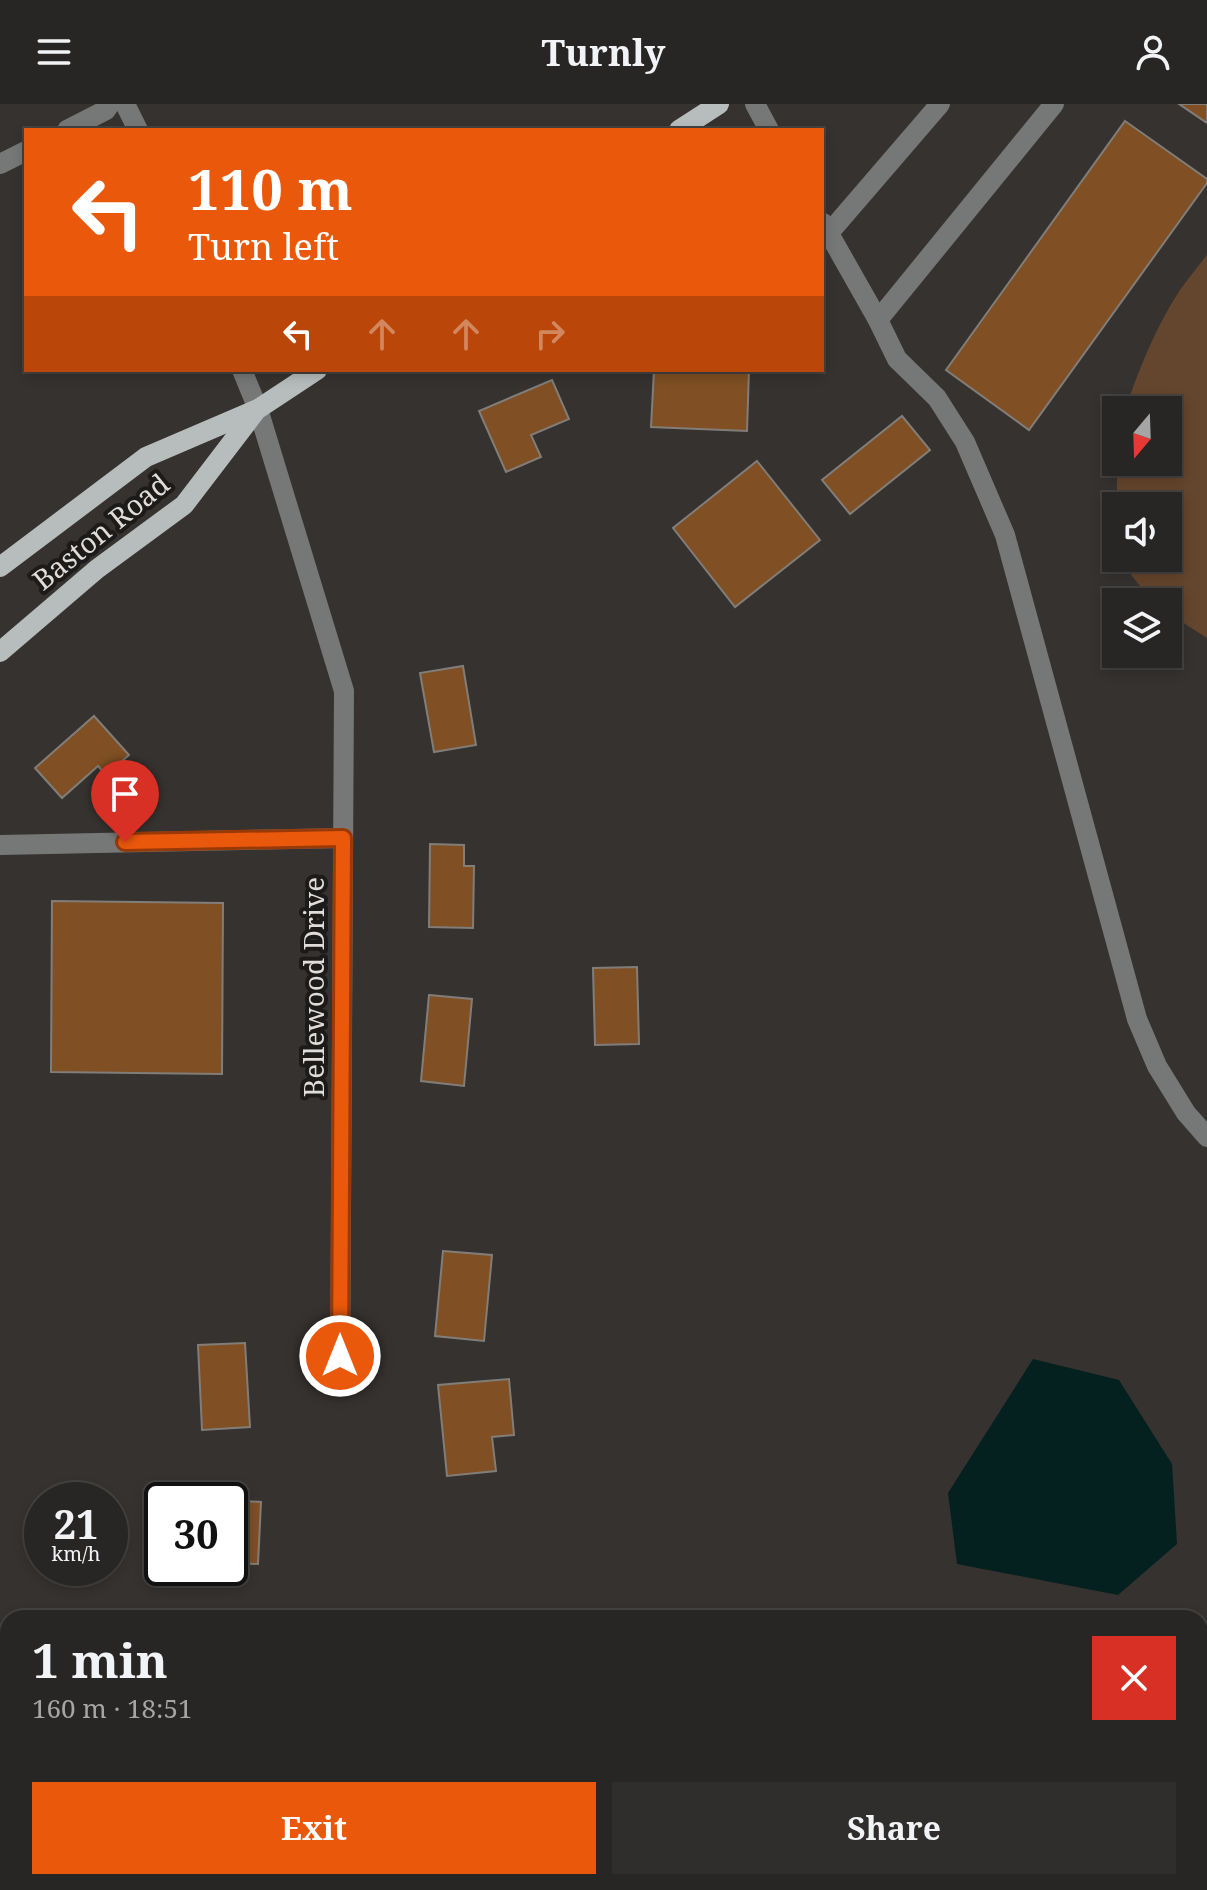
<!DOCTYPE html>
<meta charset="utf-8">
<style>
:root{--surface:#282624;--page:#302e2c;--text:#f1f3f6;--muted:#a5a5a6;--line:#444341;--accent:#ea580c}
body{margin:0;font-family:"Noto Serif",serif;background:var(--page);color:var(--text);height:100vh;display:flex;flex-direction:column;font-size:30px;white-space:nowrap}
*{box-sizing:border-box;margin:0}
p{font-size:26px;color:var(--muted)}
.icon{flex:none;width:44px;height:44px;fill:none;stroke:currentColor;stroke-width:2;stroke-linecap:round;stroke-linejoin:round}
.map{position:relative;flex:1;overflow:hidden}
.drawer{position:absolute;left:0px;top:1506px;width:1208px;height:280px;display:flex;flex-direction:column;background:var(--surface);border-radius:24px 24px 0 0;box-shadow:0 4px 12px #0003,0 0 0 2px var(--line)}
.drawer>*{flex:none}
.hud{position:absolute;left:24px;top:24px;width:800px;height:244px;border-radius:0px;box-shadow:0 4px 12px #0003,0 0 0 2px var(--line);background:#ea580c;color:#fff;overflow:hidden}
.needle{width:52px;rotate:199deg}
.fabs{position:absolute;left:1102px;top:292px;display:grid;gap:16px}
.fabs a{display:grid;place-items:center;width:80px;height:80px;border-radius:0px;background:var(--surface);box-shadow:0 4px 12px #0003,0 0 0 2px var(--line);font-size:40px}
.speed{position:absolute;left:24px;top:1378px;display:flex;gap:16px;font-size:40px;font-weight:700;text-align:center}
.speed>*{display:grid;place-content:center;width:104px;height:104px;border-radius:50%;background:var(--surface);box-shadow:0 4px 12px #0003,0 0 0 2px var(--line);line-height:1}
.speed small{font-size:20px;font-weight:400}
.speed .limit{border:4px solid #111;border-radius:12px;background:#fff;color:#111}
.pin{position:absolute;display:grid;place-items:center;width:68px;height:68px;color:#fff;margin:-82px -34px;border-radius:50% 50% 50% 0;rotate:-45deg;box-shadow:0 0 8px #0007}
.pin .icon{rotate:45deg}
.me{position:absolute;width:88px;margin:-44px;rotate:0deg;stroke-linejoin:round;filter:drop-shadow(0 0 6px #0008)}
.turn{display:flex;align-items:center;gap:28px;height:168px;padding:0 32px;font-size:36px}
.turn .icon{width:104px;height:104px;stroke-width:2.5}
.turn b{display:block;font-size:56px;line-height:68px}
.lanes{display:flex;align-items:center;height:76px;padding:0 32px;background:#0003;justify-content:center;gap:40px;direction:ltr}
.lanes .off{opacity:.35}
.round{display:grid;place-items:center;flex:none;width:84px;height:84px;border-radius:0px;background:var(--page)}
.head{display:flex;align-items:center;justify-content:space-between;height:136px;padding:0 32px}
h1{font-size:48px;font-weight:700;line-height:60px}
.primary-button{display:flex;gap:16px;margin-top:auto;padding:16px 32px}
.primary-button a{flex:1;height:92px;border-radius:0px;background:var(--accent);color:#fff;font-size:32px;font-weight:700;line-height:92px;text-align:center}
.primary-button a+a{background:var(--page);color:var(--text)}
header{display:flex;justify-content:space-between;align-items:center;height:104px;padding:0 32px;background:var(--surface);font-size:36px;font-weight:700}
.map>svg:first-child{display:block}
</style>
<header><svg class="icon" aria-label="menu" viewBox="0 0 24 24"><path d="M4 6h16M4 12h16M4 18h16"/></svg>Turnly<svg class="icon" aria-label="person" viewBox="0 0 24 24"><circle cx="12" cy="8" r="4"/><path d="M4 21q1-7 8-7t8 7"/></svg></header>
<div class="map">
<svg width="1207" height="1786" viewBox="0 0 1207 1786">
<rect width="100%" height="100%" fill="#363230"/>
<!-- green -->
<path fill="#64452d" d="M1207,151V534L1168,509V498H1153L1131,471L1126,454H1168V402H1117V358H1168V306H1125C1139,265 1156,222 1180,186C1188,174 1198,163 1207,151Z"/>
<!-- water -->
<path fill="#04211f" d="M1033,1255L1119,1276L1172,1360L1177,1440L1118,1491L957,1460L948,1389Z"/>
<!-- building -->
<g fill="#804f23" stroke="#817d79" stroke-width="2">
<path d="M1179,0H1207V19Z"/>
<path d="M1125,17L1207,75V79L1029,326L946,266Z"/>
<path d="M654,266H749L747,327L651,323Z"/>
<path d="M552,276L569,315L531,331L541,353L506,368L479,307Z"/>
<path d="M902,312L930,346L850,410L822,376Z"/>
<path d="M757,357L820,436L735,503L673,424Z"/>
<path d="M463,562L476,641L434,648L420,569Z"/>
<path d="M94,612L129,651L106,671L98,662L62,694L35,664Z"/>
<path d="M430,740L464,741V762H474L473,824L429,823Z"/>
<path d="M52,797L223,799L222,970L51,968Z"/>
<path d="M637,863L639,940L595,941L593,864Z"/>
<path d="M429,891L472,895L464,982L421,977Z"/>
<path d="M443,1147L492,1151L484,1237L435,1232Z"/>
<path d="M245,1239L250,1323L202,1326L198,1241Z"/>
<path d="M509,1275L514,1331L492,1333L496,1367L447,1372L438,1281Z"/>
<path d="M230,1396L261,1398L258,1460L230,1459Z"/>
<path d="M160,1778H226L227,1786H161Z"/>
<path d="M540,1778H604L591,1786H545Z"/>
<path d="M669,1778H781V1786H668Z"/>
<path d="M837,1778H902L928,1786H834Z"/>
</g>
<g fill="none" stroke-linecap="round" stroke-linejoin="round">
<!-- minor -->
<g stroke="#767878" stroke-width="20">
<path d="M125,0L138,26"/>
<path d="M755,0L769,26"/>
<path d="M1054,0L878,216L897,255L937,294L965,338L1005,431L1137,915L1157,962L1186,1009L1207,1033"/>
<path d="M67,26L106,6L110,0"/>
<path d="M0,60L26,47"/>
<path d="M823,119L878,216"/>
<path d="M829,129L940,0"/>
<path d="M242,266L258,305L344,587L340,1282"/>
<path d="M0,741L343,734"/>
<path d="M0,1629L8,1663"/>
<path d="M36,1778L38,1786"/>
</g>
<!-- major -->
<g stroke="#b7bdbc" stroke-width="20">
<path d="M679,26L719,0"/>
<path d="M0,463L146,353L258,305L317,266"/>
<path d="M0,548L97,465L184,401L255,308"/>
</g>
</g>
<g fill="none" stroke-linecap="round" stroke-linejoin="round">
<defs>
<path id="route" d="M125,738L343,734L340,1252"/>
</defs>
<!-- route casing -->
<use href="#route" stroke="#983908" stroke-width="20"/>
<!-- route -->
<use href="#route" stroke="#ea580c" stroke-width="14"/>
</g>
<g text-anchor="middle" stroke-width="8" stroke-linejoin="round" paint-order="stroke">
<!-- street labels -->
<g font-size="28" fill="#dfdcda" stroke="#1c1b19">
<text transform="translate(101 428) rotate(-39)" y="10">Baston Road</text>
<text transform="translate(314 883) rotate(-90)" y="10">Bellewood Drive</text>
</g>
</g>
</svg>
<div class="fabs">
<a><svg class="needle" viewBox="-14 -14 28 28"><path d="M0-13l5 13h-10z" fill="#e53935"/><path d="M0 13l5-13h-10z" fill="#a5a5a6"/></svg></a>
<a><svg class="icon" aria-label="sound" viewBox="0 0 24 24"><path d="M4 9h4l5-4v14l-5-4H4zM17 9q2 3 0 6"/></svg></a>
<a><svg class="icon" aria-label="layers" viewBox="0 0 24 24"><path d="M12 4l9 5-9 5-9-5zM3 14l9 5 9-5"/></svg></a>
</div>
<div class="speed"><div>21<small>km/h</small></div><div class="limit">30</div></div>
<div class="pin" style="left:125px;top:738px;background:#d93025"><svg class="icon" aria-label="arrive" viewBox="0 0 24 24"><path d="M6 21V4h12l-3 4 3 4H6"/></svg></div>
<svg class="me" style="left:340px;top:1252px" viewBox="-20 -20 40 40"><circle r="17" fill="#ea580c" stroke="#fff" stroke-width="3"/><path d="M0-11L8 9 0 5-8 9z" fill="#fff"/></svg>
<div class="hud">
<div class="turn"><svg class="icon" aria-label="left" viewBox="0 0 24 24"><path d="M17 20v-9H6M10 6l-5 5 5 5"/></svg><div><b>110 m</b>Turn left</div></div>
<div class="lanes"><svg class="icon" aria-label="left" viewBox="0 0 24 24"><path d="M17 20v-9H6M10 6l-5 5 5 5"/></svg><svg class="icon off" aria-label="ahead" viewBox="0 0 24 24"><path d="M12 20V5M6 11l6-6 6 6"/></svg><svg class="icon off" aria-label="ahead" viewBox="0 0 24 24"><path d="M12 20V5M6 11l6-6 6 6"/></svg><svg class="icon off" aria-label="right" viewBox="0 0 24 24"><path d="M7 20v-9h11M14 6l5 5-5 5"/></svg></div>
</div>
<section class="drawer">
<div class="head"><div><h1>1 min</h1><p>160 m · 18:51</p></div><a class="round" style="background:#d93025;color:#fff"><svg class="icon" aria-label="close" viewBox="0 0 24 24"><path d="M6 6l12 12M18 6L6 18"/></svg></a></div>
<div class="primary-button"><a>Exit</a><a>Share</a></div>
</section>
</div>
